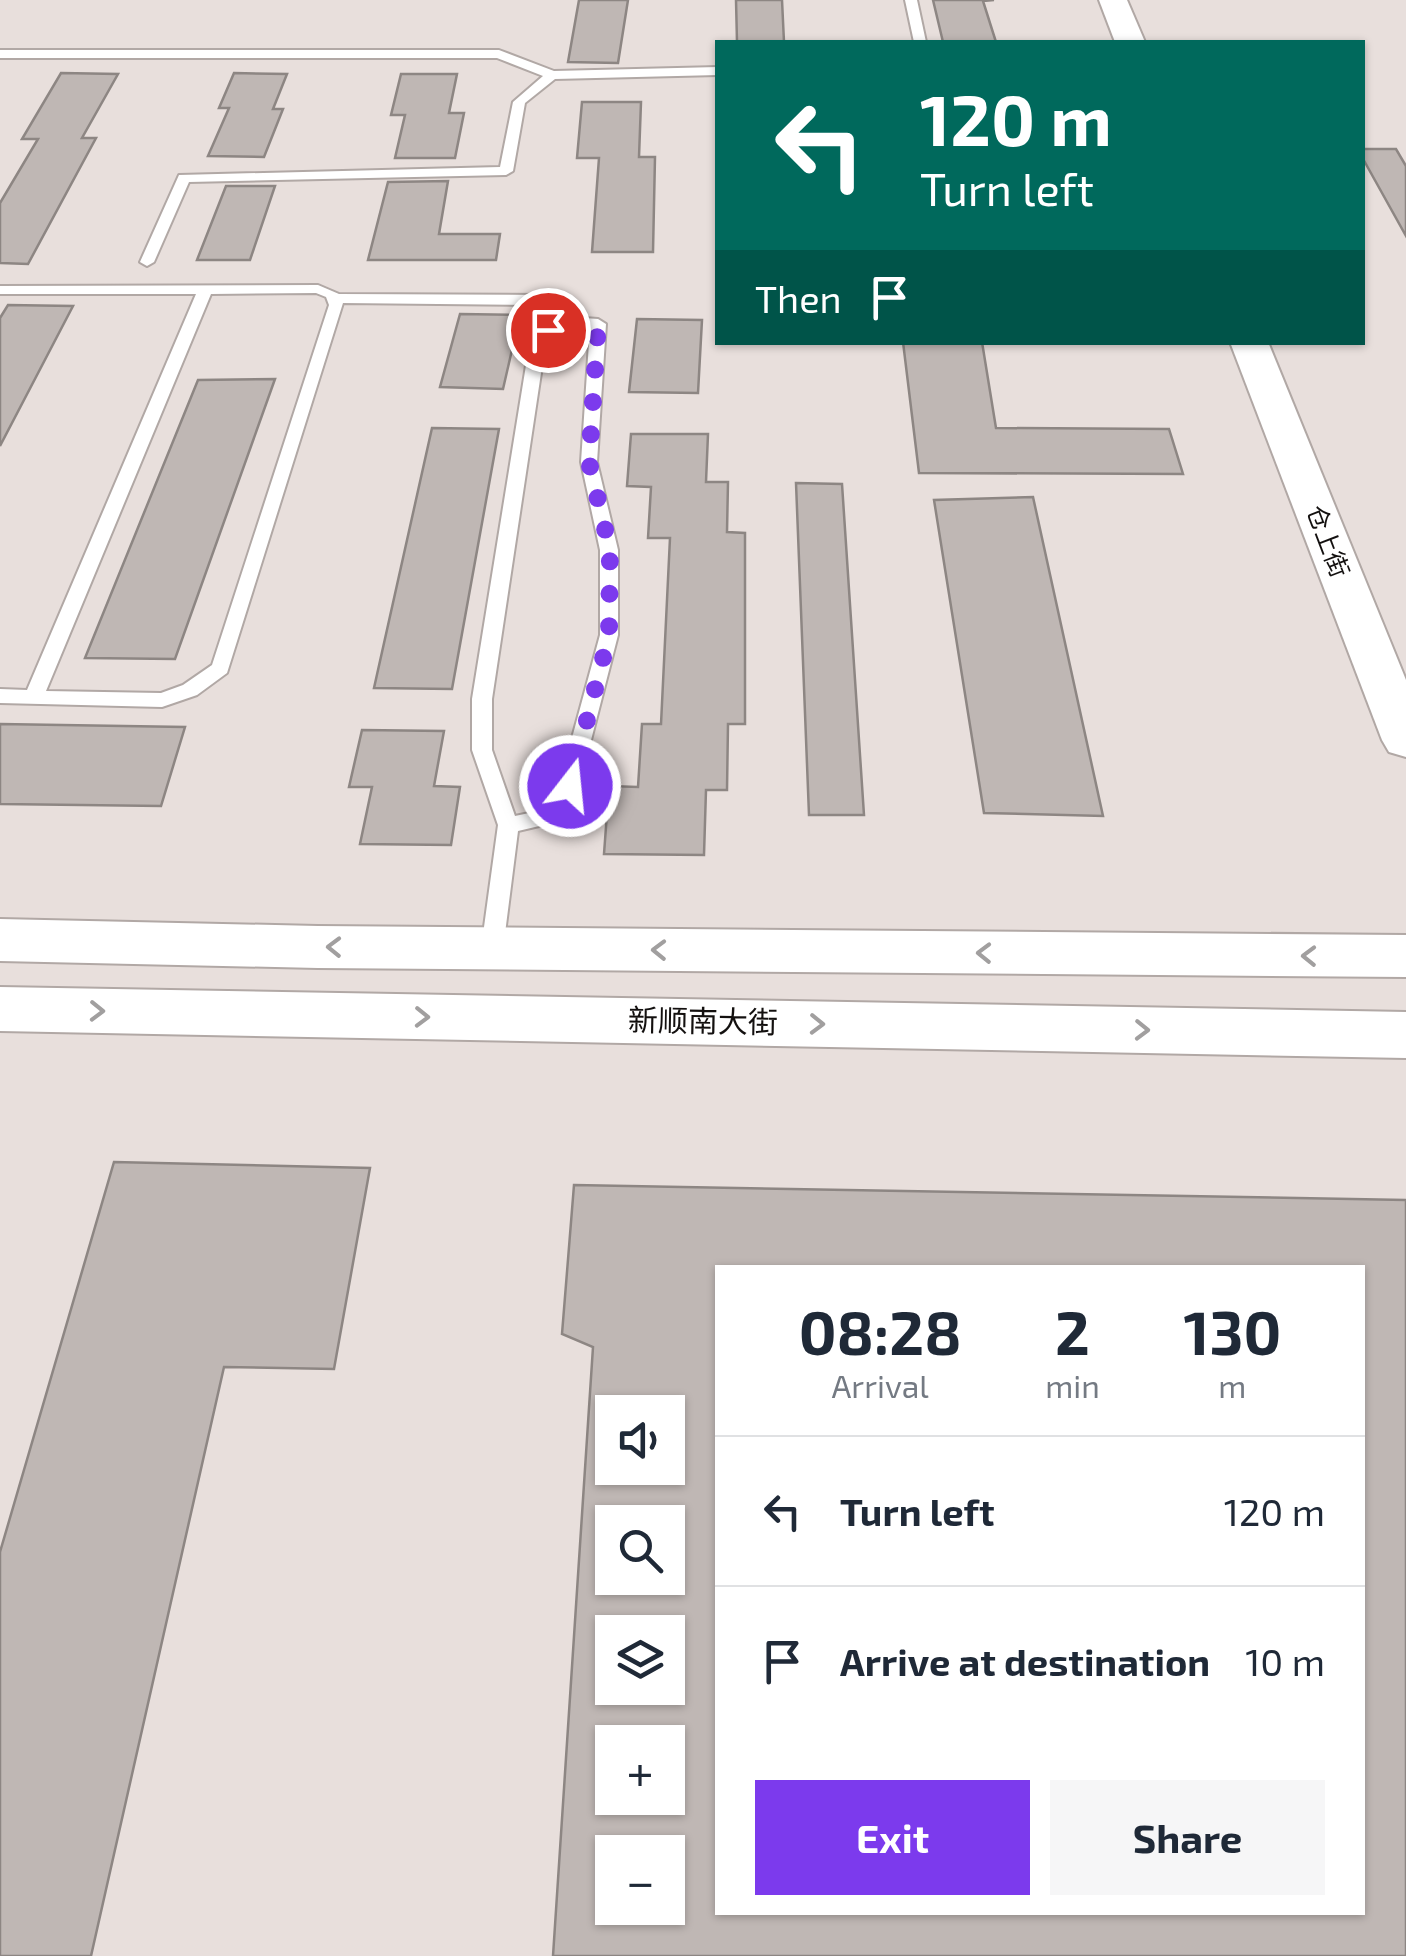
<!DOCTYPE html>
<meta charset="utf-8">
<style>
:root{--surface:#fff;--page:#f6f6f7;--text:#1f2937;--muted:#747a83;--line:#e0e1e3;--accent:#7c3aed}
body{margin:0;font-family:"Exo 2","Noto Sans SC",sans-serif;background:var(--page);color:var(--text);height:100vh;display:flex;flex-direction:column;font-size:38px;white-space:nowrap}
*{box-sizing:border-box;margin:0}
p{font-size:32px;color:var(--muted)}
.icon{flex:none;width:55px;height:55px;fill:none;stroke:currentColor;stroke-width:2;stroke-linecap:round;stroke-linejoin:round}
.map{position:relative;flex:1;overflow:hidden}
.side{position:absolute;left:715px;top:1265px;width:650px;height:650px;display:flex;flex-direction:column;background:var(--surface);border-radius:0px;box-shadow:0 2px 8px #0004}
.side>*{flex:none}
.guide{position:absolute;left:715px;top:40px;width:650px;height:305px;border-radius:0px;box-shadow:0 2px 8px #0004;background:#00695c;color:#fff;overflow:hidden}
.tools{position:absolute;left:595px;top:1395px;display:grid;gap:20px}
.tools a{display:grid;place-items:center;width:90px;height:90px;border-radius:0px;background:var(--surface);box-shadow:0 2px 8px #0004;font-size:50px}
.pin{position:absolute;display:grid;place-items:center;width:85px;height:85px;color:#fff;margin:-42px;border:5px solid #fff;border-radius:50%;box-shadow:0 2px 10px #0007}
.me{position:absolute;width:110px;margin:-55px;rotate:16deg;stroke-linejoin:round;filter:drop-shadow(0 0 8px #0008)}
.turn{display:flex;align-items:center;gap:35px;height:210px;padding:0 40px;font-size:45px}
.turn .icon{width:130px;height:130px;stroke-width:2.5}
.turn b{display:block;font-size:70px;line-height:85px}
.then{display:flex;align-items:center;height:95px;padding:0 40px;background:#0003;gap:20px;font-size:38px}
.eta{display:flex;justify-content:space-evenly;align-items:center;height:170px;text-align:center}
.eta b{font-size:60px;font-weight:700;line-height:70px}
.primary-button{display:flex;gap:20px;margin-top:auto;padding:20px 40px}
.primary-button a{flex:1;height:115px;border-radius:0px;background:var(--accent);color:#fff;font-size:40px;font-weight:700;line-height:115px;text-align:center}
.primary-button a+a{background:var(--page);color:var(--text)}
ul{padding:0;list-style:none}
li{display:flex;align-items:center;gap:30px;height:150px;padding:0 40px;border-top:2px solid var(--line)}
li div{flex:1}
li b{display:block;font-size:38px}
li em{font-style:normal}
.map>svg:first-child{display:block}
</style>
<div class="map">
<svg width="1406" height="1956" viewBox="0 0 1406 1956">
<rect width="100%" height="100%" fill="#e8dfdc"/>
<!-- building -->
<g fill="#bfb7b4" stroke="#8d8683" stroke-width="2.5" fill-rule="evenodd">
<path d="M579,0H628L618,63L568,62Z"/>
<path d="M736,0H782L784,42H737Z"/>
<path d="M933,0H994L983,1L996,42H943Z"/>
<path d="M61,73L118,74L82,138H96L28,264L0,263V203L38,139H22Z"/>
<path d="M234,73L287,74L273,109H283L264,157L208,156L229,108H219Z"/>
<path d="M401,74H457L449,113H464L455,158H395L405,115H391Z"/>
<path d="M582,102H641L639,157H655L653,252H592L599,158H577Z"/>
<path d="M1362,149H1396L1406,166V236L1362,157Z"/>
<path d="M448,181L439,234H500L496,260H368L388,182Z"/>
<path d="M226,186H275L250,260H197Z"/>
<path d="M8,305L73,306L0,446V318Z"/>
<path d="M460,314L520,315L503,389L440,387Z"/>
<path d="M637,319L702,320L698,393L629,392Z"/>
<path d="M903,342H982L996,428L1169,429L1183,474L919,473Z"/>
<path d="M275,379L175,659L85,658L198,380Z"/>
<path d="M432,428L499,429L452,689L374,688Z"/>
<path d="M631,434H708L706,482H728L727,532L745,533V724H728L727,790H706L704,855L604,854L609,786L638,787L642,724H661L670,538H648L651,487L627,486Z"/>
<path d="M796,483L842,484L864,815H809Z"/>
<path d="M1033,497L1103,816L984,813L934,500Z"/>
<path d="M0,724L185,727L161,806L0,804Z"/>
<path d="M362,730L444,731L434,786L460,787L451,845L360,844L372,787H349Z"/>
<path d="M114,1162L370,1168L334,1369L224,1367L91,1956H0V1552Z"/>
<path d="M574,1185L1406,1200V1956H553L593,1347L562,1334ZM718,1268H1362V1912H718ZM612,1412H668V1468H612ZM612,1522H668V1578H612ZM612,1632H668V1688H612ZM612,1742H668V1798H612ZM612,1852H668V1908H612Z"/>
</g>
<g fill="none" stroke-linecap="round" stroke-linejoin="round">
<defs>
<g id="lane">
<path d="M905,0H917L926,42H914Z"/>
<path d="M0,50H499L554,71L718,67V75L555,79L525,103L513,171L506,175L189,182L154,262L147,266L140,262L179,175L500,167L513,102L543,76L497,58H0Z"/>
<path d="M318,285L339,294L544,295L552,300L544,305L343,303L227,673L197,695L162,707L0,703V689L27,690L196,294H0V286ZM316,293L326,297L329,305L212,665L183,685L161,693L46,691L211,294Z"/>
<path d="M570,317L598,319L606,324L597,462L618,550V635L572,814L569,819L518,831L503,949L500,955H484L481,949L498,825L472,750V699L528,353L543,326ZM571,327L590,328L581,462L600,550V635L553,808L515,816L492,750V699L544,353L554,332Z"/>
</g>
<g id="secondary">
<path d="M1099,0H1127L1145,42H1115Z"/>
<path d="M1230,342H1268L1406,680V757L1389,752L1382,740Z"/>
<path d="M0,919L318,926L1406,935V977L318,968L0,961Z"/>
<path d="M0,987L1406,1012V1058L0,1031Z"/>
</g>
</defs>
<!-- lane casing -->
<use href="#lane" stroke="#b1a8a5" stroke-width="4"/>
<!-- secondary casing -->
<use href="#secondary" stroke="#b1a8a5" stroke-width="4"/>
<!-- lane -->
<use href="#lane" fill="#fff" fill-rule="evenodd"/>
<!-- secondary -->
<use href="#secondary" fill="#fff" fill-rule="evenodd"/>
</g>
<!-- one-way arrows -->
<defs><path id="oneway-chevron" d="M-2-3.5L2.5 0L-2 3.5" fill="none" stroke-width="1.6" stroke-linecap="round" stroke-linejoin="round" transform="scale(2.5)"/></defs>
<g stroke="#a19f9f">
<use href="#oneway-chevron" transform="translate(334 947) rotate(-179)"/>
<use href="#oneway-chevron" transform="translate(659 950) rotate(-179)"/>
<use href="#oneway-chevron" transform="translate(984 953) rotate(-179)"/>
<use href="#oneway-chevron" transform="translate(1309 956) rotate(-179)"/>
<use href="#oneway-chevron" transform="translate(97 1011) rotate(1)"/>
<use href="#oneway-chevron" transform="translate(422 1017) rotate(1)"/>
<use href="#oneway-chevron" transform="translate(817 1024) rotate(1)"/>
<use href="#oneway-chevron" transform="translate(1142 1030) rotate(1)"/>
</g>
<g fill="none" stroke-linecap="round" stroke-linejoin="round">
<!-- route -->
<path stroke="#7c3aed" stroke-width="18" stroke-dasharray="0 32.4" d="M548,330L570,322L598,324L589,462L610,550L609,635L570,786"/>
</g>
<g text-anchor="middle" stroke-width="9" stroke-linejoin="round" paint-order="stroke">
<!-- far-street labels -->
<g font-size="25" fill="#13100f" stroke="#fff">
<text transform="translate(1328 541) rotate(69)" y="9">仓上街</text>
</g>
<!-- street labels -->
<g font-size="30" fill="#13100f" stroke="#fff">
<text transform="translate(703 1022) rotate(1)" y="10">新顺南大街</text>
</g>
</g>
</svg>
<div class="tools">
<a><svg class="icon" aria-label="sound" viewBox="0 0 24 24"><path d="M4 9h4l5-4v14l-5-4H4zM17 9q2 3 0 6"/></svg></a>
<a><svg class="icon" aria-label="search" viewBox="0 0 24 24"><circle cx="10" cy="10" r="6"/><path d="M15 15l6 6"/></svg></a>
<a><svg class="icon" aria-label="layers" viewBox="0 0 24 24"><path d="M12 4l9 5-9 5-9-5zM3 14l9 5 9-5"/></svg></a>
<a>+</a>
<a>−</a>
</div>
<div class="pin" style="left:548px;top:330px;background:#d93025"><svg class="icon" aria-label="arrive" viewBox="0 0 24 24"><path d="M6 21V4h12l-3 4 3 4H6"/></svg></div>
<svg class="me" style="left:570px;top:786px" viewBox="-20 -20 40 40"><circle r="17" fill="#7c3aed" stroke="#fff" stroke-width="3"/><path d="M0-11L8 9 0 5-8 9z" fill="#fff"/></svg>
<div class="guide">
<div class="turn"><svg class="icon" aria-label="left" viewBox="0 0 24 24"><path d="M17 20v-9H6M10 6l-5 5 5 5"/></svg><div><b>120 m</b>Turn left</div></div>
<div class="then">Then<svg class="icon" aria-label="arrive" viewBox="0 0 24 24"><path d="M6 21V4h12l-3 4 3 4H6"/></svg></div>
</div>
<section class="side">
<div class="eta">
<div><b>08:28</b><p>Arrival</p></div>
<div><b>2</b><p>min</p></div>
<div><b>130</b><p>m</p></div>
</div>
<ul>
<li><svg class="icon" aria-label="left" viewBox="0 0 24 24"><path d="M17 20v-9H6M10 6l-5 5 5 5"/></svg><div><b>Turn left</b></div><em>120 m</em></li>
<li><svg class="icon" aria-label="arrive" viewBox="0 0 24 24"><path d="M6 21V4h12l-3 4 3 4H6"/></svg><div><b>Arrive at destination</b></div><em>10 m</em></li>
</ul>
<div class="primary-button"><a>Exit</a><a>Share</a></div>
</section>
</div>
